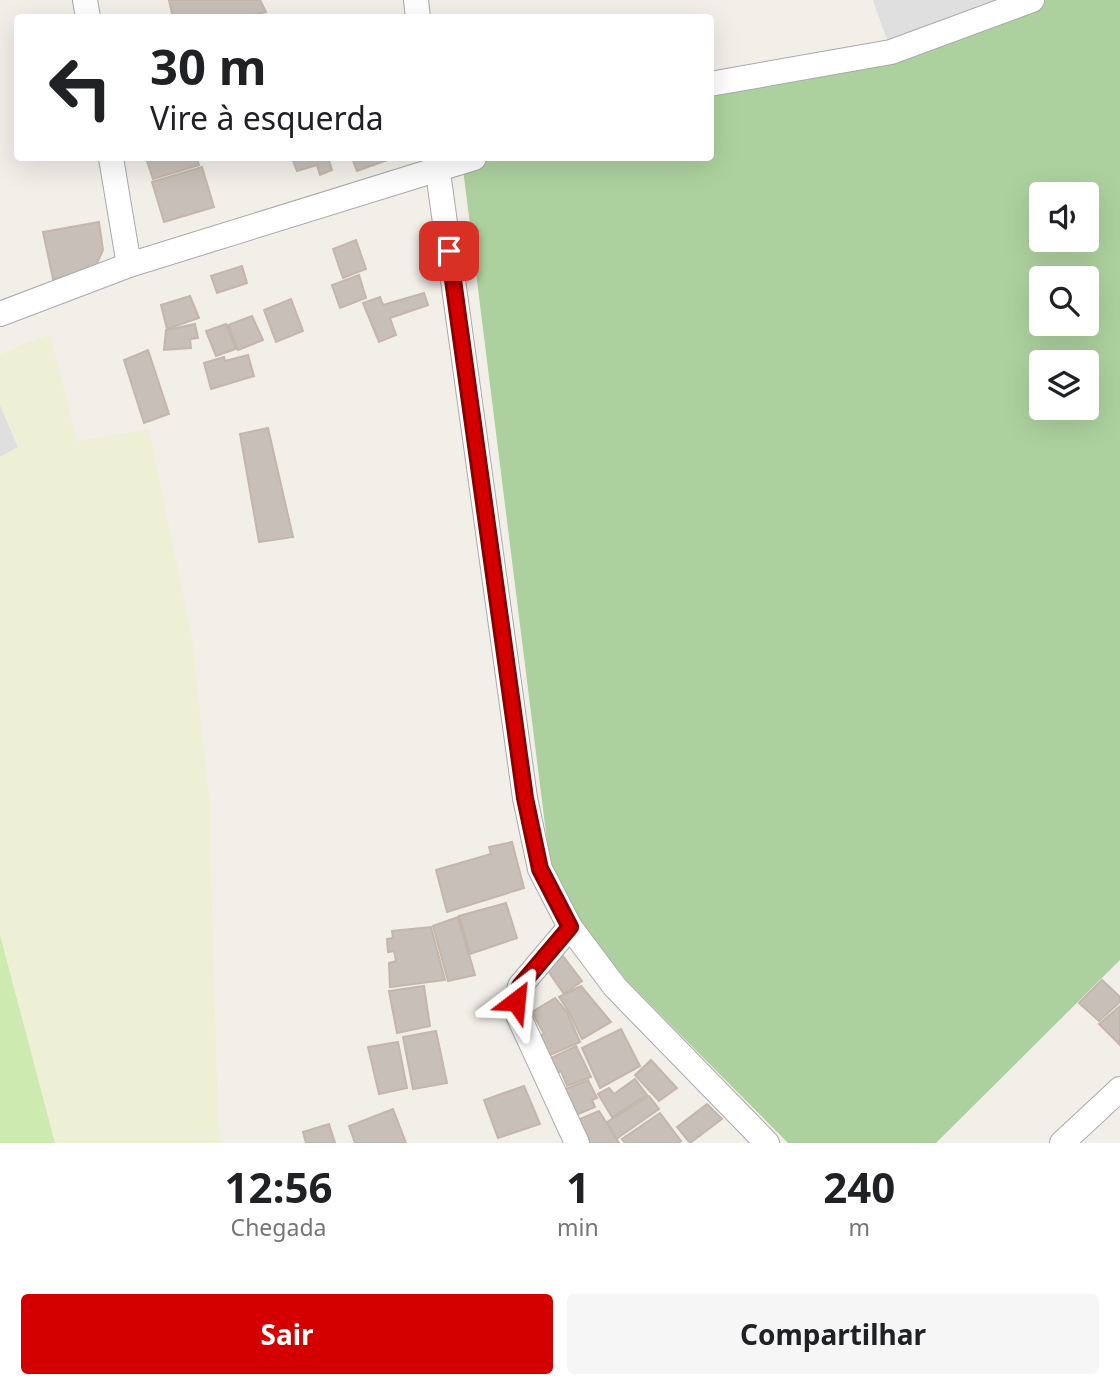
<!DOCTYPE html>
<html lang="pt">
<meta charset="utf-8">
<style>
:root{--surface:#fff;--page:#f6f6f6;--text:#202124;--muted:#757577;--accent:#d40000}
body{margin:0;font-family:"Noto Sans",sans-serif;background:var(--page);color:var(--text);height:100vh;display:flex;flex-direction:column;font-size:26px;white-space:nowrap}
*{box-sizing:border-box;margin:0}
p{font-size:23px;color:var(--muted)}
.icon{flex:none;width:38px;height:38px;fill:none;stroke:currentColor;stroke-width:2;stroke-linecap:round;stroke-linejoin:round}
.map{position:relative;height:1143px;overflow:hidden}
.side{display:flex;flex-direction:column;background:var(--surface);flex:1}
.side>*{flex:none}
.guide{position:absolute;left:14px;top:14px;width:700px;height:147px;border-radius:7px;box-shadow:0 7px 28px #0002;background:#fff;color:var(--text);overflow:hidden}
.buttons{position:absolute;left:1029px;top:182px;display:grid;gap:14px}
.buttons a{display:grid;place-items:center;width:70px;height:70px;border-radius:7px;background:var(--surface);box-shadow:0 7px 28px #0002;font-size:35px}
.pin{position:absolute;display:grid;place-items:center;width:60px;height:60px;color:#fff;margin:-30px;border-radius:14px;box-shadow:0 4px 10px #0006}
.me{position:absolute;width:77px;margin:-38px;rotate:29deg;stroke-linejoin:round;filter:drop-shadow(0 0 5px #0008)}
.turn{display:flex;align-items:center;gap:24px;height:147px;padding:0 21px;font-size:32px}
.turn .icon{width:91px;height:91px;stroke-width:2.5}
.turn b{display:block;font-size:49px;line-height:60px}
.eta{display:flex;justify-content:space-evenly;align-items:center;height:119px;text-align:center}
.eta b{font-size:42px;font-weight:700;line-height:49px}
.primary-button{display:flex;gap:14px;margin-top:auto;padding:14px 21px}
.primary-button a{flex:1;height:80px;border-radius:7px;background:var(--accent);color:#fff;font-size:28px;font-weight:700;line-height:80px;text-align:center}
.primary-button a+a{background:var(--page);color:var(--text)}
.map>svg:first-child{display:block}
</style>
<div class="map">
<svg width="1120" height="1143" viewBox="0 0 1120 1143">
<rect width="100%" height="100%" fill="#f2efe9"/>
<!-- residential -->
<g fill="#e0dfdf">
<path d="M873,0H1032L891,52Z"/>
<path d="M0,405L18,447L0,457Z"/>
</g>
<!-- farmland -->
<path fill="#eef0d5" d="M50,334L77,441L149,429L192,637L209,796L218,1117L222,1143H55L0,935V457L18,447L0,405V354Z"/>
<!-- grass -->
<path fill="#cdebb0" d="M0,935L55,1143H0Z"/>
<!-- forest -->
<path fill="#add19e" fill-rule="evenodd" d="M1032,0H1120V960L936,1143H788L627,981L582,926L550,865L462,161L474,158H710L711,84L891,52ZM1041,194H1087V240H1041ZM1041,278H1087V324H1041ZM1041,362H1087V408H1041Z"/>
<!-- building -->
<g fill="#c7bfb8" stroke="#c4b6ab" stroke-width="2">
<path d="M169,0H260L266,12L240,18H173Z"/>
<path d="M146,158H197L199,165L153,179Z"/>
<path d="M292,158H328L332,170L320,175L317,165L297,171Z"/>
<path d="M352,158H393L357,171Z"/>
<path d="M202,167L214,207L164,222L152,182Z"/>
<path d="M99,222L103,250L94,270L53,279L43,232Z"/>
<path d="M356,240L366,269L343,278L333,249Z"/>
<path d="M242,266L247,283L217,293L211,276Z"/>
<path d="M359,275L366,298L340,308L332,285Z"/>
<path d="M424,293L428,305L390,318L396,335L379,342L363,303L380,297L383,305Z"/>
<path d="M190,296L199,318L167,329L161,305Z"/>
<path d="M291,299L303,331L276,342L264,310Z"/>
<path d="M252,316L263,340L238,350L228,325Z"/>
<path d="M195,324L198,338L190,339L191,348L164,350L166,330Z"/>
<path d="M226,324L236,349L216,356L206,331Z"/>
<path d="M148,350L169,414L144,423L124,360Z"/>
<path d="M248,355L254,376L211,389L204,363L224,357L225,361Z"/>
<path d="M268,428L293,537L259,542L240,434Z"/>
<path d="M512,842L524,888L447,912L436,870L491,854L489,847Z"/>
<path d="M506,903L517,938L470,954L459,916Z"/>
<path d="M458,917L475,975L448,981L433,926Z"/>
<path d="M431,927L445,980L390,987L389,963L396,961L394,951L388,952L387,939L393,938L392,931Z"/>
<path d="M563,956L582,981L564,994L546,968Z"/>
<path d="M1102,980L1120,997V1002L1099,1021L1079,1003Z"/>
<path d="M424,986L430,1026L397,1033L389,991Z"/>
<path d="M581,986L611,1022L582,1039L569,1012L559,997Z"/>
<path d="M555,998L567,1012L580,1042L548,1056L539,1036L544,1034L532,1012Z"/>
<path d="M1120,1006V1045L1099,1024Z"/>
<path d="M621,1029L640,1066L600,1088L582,1048Z"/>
<path d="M436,1031L447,1083L413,1089L403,1037Z"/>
<path d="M398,1042L407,1088L379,1094L368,1047Z"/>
<path d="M576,1046L591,1077L567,1086L561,1071L553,1075L547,1060Z"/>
<path d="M651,1060L677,1088L659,1101L635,1075Z"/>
<path d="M635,1079L647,1095L612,1117L598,1094L609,1088L614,1094Z"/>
<path d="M588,1080L597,1098L592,1100L595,1107L574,1116L563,1090Z"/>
<path d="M524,1086L540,1124L498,1138L484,1100Z"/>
<path d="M649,1096L659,1109L616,1139L607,1122Z"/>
<path d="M707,1104L722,1119L690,1143L677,1127Z"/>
<path d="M393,1109L406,1143H355L349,1126Z"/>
<path d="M599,1111L619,1143H586L575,1121Z"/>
<path d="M660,1113L681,1141L678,1143H625L622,1139Z"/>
<path d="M329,1124L335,1143H306L303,1132Z"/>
</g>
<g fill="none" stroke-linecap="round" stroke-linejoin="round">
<defs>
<g id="minor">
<path d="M85,0L88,18"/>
<path d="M416,0L418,18"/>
<path d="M710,84L891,52L1032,0"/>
<path d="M111,158L129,265"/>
<path d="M436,158L525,798L540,869L570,927L615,987L767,1143"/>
<path d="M0,314L129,265L474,158"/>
<path d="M570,927L520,986L516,1001L518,1015L577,1143"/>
<path d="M1062,1143L1120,1089"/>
</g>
</defs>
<!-- minor casing -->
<use href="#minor" stroke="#a9a9a9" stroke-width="26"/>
<!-- minor -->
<use href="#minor" stroke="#fff" stroke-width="24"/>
</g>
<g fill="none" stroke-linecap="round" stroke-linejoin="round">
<defs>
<path id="route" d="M449,251L525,798L540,869L570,927L520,986L516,1001"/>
</defs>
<!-- route casing -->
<use href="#route" stroke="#8a0000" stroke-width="18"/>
<!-- route -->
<use href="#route" stroke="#d40000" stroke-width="12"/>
</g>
</svg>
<div class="buttons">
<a><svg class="icon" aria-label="sound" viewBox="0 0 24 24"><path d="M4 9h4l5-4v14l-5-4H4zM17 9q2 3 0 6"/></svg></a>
<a><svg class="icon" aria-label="search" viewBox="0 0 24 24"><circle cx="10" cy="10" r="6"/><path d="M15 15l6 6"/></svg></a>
<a><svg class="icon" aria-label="layers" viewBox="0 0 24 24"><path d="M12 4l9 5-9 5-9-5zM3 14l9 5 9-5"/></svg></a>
</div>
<div class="pin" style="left:449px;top:251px;background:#d93025"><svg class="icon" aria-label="arrive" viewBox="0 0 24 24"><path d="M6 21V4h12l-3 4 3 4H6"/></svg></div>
<svg class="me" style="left:516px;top:1001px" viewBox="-20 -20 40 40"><path d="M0-17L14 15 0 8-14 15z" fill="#d40000" stroke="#fff" stroke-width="4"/></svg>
<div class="guide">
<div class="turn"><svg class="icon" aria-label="left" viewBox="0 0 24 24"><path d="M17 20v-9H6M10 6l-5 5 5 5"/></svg><div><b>30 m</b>Vire à esquerda</div></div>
</div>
</div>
<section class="side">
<div class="eta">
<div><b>12:56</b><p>Chegada</p></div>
<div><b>1</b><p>min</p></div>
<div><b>240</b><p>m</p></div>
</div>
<div class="primary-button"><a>Sair</a><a>Compartilhar</a></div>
</section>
